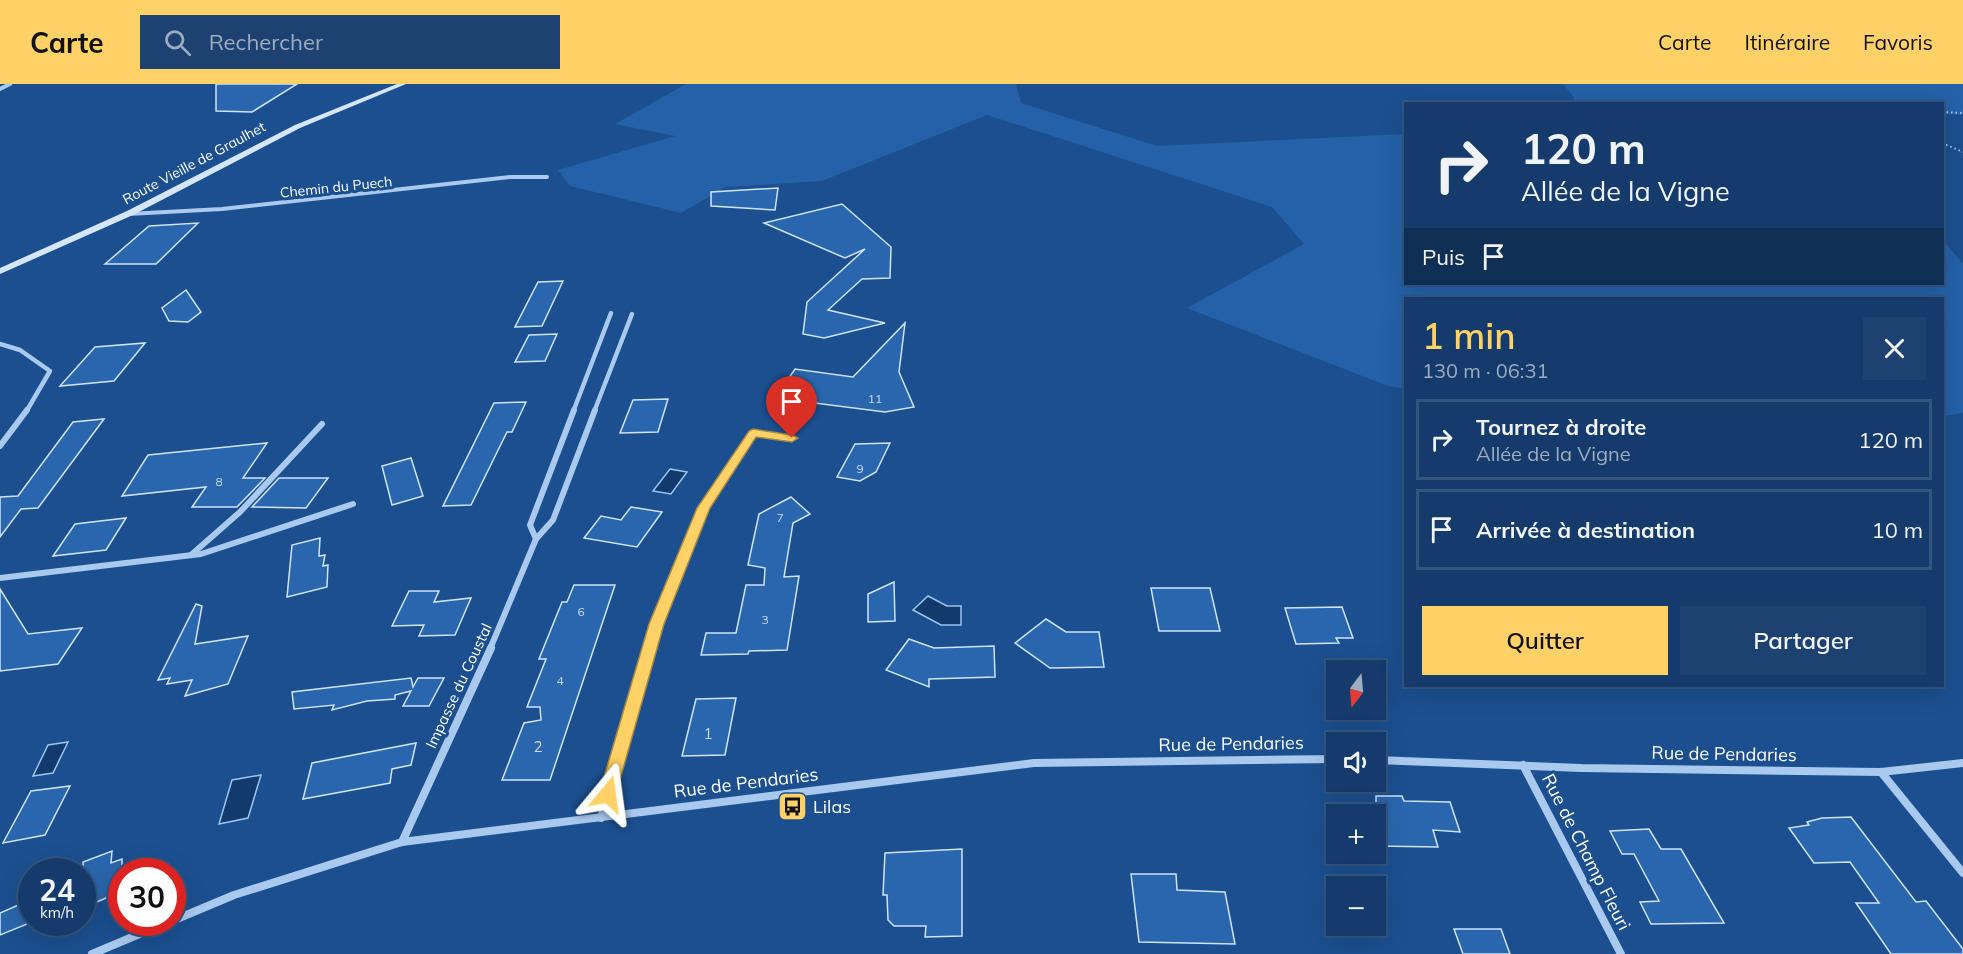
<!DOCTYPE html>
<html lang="fr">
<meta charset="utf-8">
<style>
:root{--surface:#143b6b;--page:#1d4271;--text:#f1f3f6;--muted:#9dadc1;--line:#33557e;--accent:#ffd166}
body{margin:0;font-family:Mulish,sans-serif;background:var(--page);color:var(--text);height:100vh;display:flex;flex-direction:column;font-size:22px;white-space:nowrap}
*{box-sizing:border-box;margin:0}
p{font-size:20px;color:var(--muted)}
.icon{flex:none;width:33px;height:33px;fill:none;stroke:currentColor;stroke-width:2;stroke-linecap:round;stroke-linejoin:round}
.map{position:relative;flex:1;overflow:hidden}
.panel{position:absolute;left:1404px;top:213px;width:540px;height:390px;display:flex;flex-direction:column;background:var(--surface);border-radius:0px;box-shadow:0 6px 24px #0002,0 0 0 2px var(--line)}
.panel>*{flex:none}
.banner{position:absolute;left:1404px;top:18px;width:540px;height:183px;border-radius:0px;box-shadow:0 6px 24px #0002,0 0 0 2px var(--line);background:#143b6b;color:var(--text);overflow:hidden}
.needle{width:39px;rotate:196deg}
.buttons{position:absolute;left:1326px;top:576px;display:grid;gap:12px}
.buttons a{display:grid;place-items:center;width:60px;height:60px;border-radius:0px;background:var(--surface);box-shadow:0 6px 24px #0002,0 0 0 2px var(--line);font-size:30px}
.speed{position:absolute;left:18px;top:774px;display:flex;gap:12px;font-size:30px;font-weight:700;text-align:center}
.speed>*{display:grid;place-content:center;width:78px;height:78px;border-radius:50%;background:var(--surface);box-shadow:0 6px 24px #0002,0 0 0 2px var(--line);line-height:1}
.speed small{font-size:15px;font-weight:400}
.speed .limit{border:9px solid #d22;background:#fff;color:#111}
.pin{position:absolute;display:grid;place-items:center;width:51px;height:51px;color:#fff;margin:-62px -26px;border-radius:50% 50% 50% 0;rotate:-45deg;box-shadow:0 0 6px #0007}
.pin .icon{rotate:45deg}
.me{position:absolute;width:66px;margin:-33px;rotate:16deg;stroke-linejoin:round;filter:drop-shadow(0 0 4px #0008)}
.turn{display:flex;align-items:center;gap:21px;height:126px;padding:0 18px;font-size:27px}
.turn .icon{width:78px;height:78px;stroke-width:2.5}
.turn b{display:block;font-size:42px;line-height:51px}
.then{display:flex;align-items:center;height:57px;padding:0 18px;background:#0003;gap:12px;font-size:22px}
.round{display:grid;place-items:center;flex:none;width:63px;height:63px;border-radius:0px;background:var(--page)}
.overview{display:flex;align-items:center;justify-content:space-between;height:102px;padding:0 18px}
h1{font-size:36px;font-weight:600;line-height:45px;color:var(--accent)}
.primary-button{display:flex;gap:12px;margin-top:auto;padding:12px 18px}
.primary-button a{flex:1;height:69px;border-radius:0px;background:var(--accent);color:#111;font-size:24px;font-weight:600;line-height:69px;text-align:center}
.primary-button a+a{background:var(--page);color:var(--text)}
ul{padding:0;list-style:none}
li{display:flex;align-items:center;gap:18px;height:81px;margin:0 12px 9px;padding:0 6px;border:3px solid var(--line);border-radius:0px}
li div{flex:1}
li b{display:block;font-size:22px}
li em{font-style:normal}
header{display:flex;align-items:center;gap:36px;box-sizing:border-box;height:84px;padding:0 30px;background:var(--accent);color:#111}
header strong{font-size:28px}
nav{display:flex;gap:33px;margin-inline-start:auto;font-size:21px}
.search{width:420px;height:54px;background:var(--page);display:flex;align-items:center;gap:15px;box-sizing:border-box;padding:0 21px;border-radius:0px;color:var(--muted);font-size:22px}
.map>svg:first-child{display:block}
</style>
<header>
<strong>Carte</strong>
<div class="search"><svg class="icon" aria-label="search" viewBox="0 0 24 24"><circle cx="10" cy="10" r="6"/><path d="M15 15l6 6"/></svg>Rechercher</div>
<nav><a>Carte</a><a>Itinéraire</a><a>Favoris</a></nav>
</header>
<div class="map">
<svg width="1963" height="870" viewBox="0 0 1963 870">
<rect width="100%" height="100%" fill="#1b4f8f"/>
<!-- green -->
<g fill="#2461a8">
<path d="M686,0H1016L1021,19L1157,62L1405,50L1406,200H1942L1943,156L1963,180V329L1943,332L1942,214H1406L1405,305L1388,302L1187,224L1304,160L1272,123L987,31L822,97L726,103L681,129L570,102L558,86L675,52L615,40Z"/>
<path d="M1563,0H1963V31L1943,30L1942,20L1573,19L1574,13Z"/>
</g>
<!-- water -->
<g fill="#123a6d" stroke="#9cc4f0" stroke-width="1.5">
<path d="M670,385L687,388L671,410L653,407Z"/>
<path d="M928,512L947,522H961V541H941L913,526Z"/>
<path d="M68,658L53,689L33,692L48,661Z"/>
<path d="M261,691L248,734L219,740L232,696Z"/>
</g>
<!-- building -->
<g fill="#2a66ad" stroke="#cfe3fa" stroke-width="1.5">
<path d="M216,0H297L252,28L216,27Z"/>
<path d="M778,104L775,126L711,122V108Z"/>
<path d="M842,120L891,163L890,194L862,195L828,226L885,239L824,254L803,250L807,218L865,165L845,174L764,139Z"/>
<path d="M198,139L156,180H105L149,142Z"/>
<path d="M563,197L542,242L515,243L538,198Z"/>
<path d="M186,206L201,228L188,238L169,237L162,224Z"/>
<path d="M905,239L899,288L914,323L885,328L775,314L795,285L853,293Z"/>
<path d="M557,250L545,277L515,278L529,251Z"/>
<path d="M145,259L114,297L60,302L95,263Z"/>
<path d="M668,315L658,348L620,349L633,316Z"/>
<path d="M526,318L512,348H507L471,421L443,422L494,319Z"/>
<path d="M104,335L38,424L21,425L0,453V413L18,412L73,338Z"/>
<path d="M267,359L243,394H265L237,423H192L206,403L122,412L148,371Z"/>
<path d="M890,359L876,388L860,397L837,393L855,360Z"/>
<path d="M411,374L423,412L392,421L382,382Z"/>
<path d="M279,394H328L306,424L252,423Z"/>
<path d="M791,413L810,430L793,439L784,493L799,492L787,566L749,567L748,570L701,571L706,549H736L746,501H764L765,484L748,481L759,430Z"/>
<path d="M631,423L662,428L637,463L584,454L601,432L621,436Z"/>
<path d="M126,434L106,466L53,472L75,440Z"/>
<path d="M320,454L319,472L325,471L323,482L328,481L327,503L287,513L292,461Z"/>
<path d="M894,498L895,537L868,538V510Z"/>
<path d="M574,501H615L550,696H502L524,639L541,636L540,623H527L546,575H539L562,518H567Z"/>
<path d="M1151,504H1210L1220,547H1159Z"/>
<path d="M0,505L28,550L82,544L58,580L0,587Z"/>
<path d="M409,507H439L434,518L471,514L455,551L419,552L424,541L392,542Z"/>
<path d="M196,520L202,522L195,560L248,552L228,600L185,612L192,596L167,600L170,594L158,596Z"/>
<path d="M1342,523L1353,554H1336L1339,559L1296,560L1285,524Z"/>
<path d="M1046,535L1066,548H1099L1104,583L1050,584L1015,559Z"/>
<path d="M909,555L934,564L994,562L995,593L929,595V603L886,586Z"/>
<path d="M411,594L413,603L418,594H444L429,622H403L411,607L395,611V615L367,617L332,626L334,621L294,625L292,608Z"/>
<path d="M736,614L725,671L682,672L696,615Z"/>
<path d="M416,659L411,681L392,685L390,699L303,715L312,679Z"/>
<path d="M70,702L45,751L3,759L31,707Z"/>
<path d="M1376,712H1402L1404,717L1450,718L1460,748L1433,746L1438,763L1376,762Z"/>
<path d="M1851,733L1916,818L1926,817L1963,865V870H1891L1856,819H1879L1850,778L1814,779L1789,744L1809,741L1807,738L1822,734Z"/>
<path d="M1649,745L1661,765H1681L1724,839L1651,840L1640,818L1659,817L1634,770H1622L1610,747Z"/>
<path d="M962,765V852L925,853L926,842H894L888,836L887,811H883L885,769Z"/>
<path d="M112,767L111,779L122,775V807L83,824V778Z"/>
<path d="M1131,790H1176L1177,806L1225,808L1235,860L1139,858Z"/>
<path d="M32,815V838L0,851V829Z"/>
<path d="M1454,845H1501L1510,870H1463Z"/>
</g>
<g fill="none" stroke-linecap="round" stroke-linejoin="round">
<!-- path -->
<g stroke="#a9c9ee" stroke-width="2" stroke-dasharray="1.5 3" stroke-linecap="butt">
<path d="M1942,28L1963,29"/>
<path d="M1942,59L1963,68"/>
</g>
<!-- street-far3 -->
<g stroke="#a9c9ee" stroke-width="4">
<path d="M0,5L10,0"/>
<path d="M128,130L222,125L510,93H547"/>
</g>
<!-- street-far2 -->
<g stroke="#a9c9ee" stroke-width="4.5">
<path d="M0,260L20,266L50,287L26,328"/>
<path d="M573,328L611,229"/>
<path d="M594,328L632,230"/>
</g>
<!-- street-far1 -->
<g stroke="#a9c9ee" stroke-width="6">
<path d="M574,326L530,441L536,455L553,436L595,326"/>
<path d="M0,362L27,326"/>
<path d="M191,471L240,428L322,340"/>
<path d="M0,494L201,470L353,420"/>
<path d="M490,565L536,455"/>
<path d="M650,565L657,540L704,424L753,349L792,354"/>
</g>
<!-- street -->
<g stroke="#a9c9ee" stroke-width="8">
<path d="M1376,676L1581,684L1881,688L1963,679"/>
<path d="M1523,681L1621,870"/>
<path d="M1881,688L1963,789"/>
<path d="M601,734L650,564"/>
<path d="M402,758L491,564"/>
<path d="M172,837L234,811L402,758L1034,679L1336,675"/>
<path d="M92,870L168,838"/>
</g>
<!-- secondary -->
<path fill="#d6e6fa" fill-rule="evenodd" d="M397,0H406L300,44L133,131L0,190V184L127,127L295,41Z"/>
</g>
<!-- route -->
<path fill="#ffd166" stroke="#a68842" stroke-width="1.5" d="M753,345L792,351L798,354L792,358L756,353L710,424L664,540L616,710L614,715L608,717L601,715L599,710L649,540L697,424L749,347Z"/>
<!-- icons -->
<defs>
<symbol id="bus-square" viewBox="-11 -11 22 22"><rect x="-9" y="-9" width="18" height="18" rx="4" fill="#ffd166" stroke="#1b4f8f"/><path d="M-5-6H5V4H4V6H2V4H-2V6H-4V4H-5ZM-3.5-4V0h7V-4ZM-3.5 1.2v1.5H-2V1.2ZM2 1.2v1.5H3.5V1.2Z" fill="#111"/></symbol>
</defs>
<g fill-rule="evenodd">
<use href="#bus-square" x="776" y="706" width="33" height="33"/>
</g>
<g text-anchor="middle" stroke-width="6" stroke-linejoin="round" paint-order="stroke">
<!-- number labels -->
<g font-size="12" fill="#cad9ea">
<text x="875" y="319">11</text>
<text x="860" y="389">9</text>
<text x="219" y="402">8</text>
<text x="780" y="438">7</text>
<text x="581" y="532">6</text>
<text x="765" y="540">3</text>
<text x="560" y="601">4</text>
</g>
<!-- far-street labels -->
<g font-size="14" fill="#fff" stroke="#1b4f8f">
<text transform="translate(194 79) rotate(-28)" y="5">Route Vieille de Graulhet</text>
<text transform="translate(336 103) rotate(-6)" y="5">Chemin du Puech</text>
</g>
<!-- street labels -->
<g font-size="15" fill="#fff" stroke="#1b4f8f">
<text transform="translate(459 602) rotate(-65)" y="5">Impasse du Coustal</text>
</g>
<!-- near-number labels -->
<g font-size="15" fill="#cad9ea">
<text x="708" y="655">1</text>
<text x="538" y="668">2</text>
</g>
<!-- near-street labels -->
<g font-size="18" fill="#fff" stroke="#1b4f8f">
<text transform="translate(1231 660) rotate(-1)" y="6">Rue de Pendaries</text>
<text transform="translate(1724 670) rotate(1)" y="6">Rue de Pendaries</text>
<text transform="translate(746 699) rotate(-7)" y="6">Rue de Pendaries</text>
<text transform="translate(1586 768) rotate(63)" y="6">Rue de Champ Fleuri</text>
</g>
<!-- near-poi labels -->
<g font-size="18" fill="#fff" stroke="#1b4f8f" text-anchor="start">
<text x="813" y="729">Lilas</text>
</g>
</g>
</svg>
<div class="buttons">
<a><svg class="needle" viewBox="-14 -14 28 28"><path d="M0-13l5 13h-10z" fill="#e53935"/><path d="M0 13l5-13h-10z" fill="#9dadc1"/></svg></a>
<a><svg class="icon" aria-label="sound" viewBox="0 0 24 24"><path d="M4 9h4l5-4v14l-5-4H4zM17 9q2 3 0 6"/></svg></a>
<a>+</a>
<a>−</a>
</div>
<div class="speed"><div>24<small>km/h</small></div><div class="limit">30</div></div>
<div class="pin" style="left:792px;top:354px;background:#d93025"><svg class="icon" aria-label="arrive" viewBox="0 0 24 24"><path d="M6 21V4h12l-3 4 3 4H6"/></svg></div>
<svg class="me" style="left:608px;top:710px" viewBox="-20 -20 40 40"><path d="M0-17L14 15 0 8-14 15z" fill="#ffd166" stroke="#fff" stroke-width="4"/></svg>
<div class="banner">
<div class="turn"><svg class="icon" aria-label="right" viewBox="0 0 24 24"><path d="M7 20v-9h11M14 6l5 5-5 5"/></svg><div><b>120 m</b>Allée de la Vigne</div></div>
<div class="then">Puis<svg class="icon" aria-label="arrive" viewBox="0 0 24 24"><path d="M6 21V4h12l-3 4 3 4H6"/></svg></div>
</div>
<section class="panel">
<div class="overview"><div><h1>1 min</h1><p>130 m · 06:31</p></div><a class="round"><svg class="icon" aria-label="close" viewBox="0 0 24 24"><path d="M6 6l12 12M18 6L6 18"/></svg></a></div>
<ul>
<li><svg class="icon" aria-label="right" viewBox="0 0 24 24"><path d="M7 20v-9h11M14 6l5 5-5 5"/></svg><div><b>Tournez à droite</b><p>Allée de la Vigne</p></div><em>120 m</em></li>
<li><svg class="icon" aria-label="arrive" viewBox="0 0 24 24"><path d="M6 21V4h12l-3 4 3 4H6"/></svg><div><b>Arrivée à destination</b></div><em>10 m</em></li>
</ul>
<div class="primary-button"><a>Quitter</a><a>Partager</a></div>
</section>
</div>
